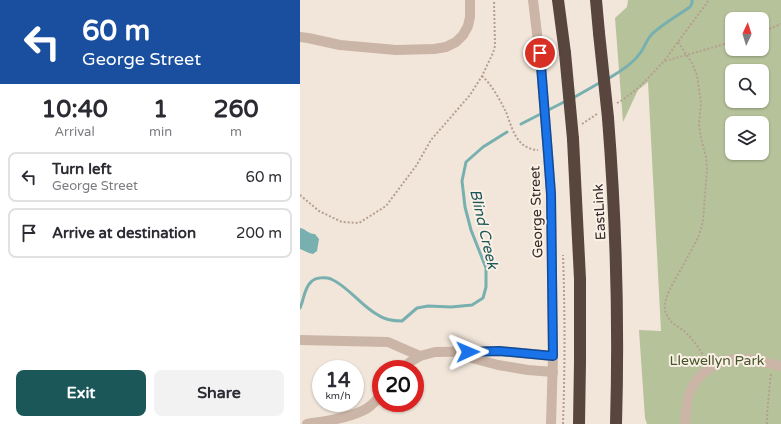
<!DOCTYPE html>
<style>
:root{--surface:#fff;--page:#f2f2f3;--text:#2b2b33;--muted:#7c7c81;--line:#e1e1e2;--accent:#1b5759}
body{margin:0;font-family:"Varela Round",sans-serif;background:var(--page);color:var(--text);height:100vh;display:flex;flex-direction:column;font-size:15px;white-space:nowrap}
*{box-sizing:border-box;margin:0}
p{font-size:13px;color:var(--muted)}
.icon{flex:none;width:22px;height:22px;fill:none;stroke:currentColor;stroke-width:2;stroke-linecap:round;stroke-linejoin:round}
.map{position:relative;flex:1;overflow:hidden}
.panel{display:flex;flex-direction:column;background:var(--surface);width:300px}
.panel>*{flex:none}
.hud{background:#1a4fa0;color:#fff;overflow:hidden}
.needle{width:26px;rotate:4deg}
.tools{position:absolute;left:425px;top:12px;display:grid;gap:8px}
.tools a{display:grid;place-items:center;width:44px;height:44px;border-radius:8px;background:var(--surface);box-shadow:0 1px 3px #0004;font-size:20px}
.speed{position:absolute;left:12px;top:360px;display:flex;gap:8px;font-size:20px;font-weight:700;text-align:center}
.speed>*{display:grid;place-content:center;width:52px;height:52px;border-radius:50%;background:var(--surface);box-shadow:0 1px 3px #0004;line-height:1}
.speed small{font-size:10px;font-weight:400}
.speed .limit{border:6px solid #d22;background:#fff;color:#111}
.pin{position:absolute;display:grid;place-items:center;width:34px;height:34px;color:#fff;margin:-17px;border:2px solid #fff;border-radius:50%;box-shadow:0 1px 4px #0007}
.me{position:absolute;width:44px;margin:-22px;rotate:89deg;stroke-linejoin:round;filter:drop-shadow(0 0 3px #0008)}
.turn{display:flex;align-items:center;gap:14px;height:84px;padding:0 16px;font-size:18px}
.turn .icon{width:52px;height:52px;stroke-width:2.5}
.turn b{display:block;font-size:28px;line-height:34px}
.eta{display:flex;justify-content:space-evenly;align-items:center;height:68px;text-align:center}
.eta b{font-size:24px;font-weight:700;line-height:28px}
.action{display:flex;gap:8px;margin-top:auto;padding:8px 16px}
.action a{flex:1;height:46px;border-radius:8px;background:var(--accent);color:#fff;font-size:16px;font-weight:700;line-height:46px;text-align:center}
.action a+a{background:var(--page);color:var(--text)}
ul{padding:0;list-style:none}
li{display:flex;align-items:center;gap:12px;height:50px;margin:0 8px 6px;padding:0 8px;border:2px solid var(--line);border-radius:8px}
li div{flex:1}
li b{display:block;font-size:15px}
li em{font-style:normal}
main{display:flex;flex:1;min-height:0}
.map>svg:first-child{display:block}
</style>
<main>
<section class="panel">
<div class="hud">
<div class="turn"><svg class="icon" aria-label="left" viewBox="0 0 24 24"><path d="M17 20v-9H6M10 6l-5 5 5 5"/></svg><div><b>60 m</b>George Street</div></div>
</div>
<div class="eta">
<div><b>10:40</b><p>Arrival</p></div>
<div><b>1</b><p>min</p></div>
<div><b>260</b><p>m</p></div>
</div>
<ul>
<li><svg class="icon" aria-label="left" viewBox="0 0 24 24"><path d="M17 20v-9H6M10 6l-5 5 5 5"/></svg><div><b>Turn left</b><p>George Street</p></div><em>60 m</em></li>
<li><svg class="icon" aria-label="arrive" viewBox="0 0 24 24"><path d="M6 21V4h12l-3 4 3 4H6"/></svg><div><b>Arrive at destination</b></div><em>200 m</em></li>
</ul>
<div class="action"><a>Exit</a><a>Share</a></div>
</section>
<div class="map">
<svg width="481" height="424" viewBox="0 0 481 424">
<rect width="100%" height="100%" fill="#f2e6da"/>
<!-- green -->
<path fill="#b6c29a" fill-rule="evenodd" d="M328,0H481V424H347L345,418L339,330L361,331L348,82L338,90L323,122L315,18L327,7ZM432,19H462V49H432ZM432,71H462V101H432ZM432,123H462V153H432Z"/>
<!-- water -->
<path fill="#78b0b0" d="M0,228C6,229 8,234 15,234L19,239L17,251L13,254L9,253L0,249Z"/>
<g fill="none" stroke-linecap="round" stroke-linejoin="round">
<!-- stream -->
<g stroke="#78b0b0" stroke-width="3">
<path d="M308,79C320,71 333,64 341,52C345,46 347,39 352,34C364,23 377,16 390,7L392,3V0"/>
<path d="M273,98L301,82"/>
<path d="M221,124L266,101"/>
<path d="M0,308C4,300 4,288 11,282C15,277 26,277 31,279C49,287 61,306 78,315C85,320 93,321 102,321L117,308L128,306L151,307L172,305L183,298L186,287V268L171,230L165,207L162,181L166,162L183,147L207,132"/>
</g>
<!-- path -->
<g stroke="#b69f90" stroke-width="2" stroke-dasharray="2 2" stroke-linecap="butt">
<path d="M462,32L481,24"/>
<path d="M378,42L392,63L397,75L401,103L399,124L401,138L406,157L407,169L403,220L401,229L398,238L370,289C364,302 361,313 374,324C377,326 381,329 384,331C393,339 400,349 405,359"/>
<path d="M365,61L432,42"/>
<path d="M182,76C192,85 200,100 206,112C210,122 213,135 221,143C225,147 232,150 238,150"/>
<path d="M317,103L324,99L338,88L352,74L364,61L409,0"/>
<path d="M282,124L297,114"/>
<path d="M0,195L19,211L42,222L59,223L86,206L116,166L131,140L170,95L182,76L193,53L195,46L194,0"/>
<path d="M263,424C265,368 265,311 263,255"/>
<path d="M467,424V414L471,373"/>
</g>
<!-- minor -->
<g stroke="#cbb5a6" stroke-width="10">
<path d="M233,0L241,67"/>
<path d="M0,37L8,38L40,45L96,50L134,49L146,47L156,42L163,35L168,26L170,17V0"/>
<path d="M248,154L251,194L253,356L251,424"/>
<path d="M0,340L88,342L120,356"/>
<path d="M164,356L198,365L228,370L253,372"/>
<path d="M102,369L110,362L120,356L135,352L199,351L253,356"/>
<path d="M7,424C25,421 45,419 62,411C70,408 76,401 81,395"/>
<path d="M385,424C386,400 389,382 410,368C418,362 426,359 436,359C451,358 466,363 481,366"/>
</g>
<!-- highway -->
<g stroke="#58453e" stroke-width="12">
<path d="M258,0L265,53"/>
<path d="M296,0L299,33"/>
<path d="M308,118C316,220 319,322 316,424"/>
<path d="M273,139L280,279V362L279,424"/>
</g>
<!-- minor-bridge -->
<path stroke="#cbb5a6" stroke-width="10" d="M241,67L248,154"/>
<!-- highway-bridge -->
<g stroke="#58453e" stroke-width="12">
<path d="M299,33L308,118"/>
<path d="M265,53L273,139"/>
</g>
</g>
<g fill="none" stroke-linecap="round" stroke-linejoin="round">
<defs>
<path id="route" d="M168,352L199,351L253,356L251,194L248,154L240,53"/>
</defs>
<!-- route casing -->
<use href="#route" stroke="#114b97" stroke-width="10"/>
<!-- route -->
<use href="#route" stroke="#1a73e8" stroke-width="7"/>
</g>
<g text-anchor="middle" stroke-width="4" stroke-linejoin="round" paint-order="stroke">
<!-- street labels -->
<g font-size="14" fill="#362b27" stroke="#faf0e6">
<text transform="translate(236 212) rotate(-92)" y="5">George Street</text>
<text transform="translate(299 212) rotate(-93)" y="5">EastLink</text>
</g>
<!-- park labels -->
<g font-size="14" fill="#47552a" stroke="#faf0e6">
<text x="417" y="365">Llewellyn Park</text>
</g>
<!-- water labels -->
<g font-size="15" font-style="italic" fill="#1b5759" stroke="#faf0e6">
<text transform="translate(184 229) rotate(77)" y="5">Blind Creek</text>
</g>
</g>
</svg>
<div class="tools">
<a><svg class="needle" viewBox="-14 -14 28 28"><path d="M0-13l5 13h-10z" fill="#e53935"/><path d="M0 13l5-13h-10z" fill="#7c7c81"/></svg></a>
<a><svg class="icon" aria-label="search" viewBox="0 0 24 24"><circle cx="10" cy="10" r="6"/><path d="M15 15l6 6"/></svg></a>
<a><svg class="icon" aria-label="layers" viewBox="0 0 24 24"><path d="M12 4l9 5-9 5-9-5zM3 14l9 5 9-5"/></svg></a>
</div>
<div class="speed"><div>14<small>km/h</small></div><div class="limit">20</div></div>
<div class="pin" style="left:240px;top:53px;background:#d93025"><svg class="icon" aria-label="arrive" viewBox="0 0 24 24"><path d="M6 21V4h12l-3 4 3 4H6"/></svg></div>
<svg class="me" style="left:168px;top:352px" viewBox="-20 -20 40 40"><path d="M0-17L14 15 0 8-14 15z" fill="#1a73e8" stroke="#fff" stroke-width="4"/></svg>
</div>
</main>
